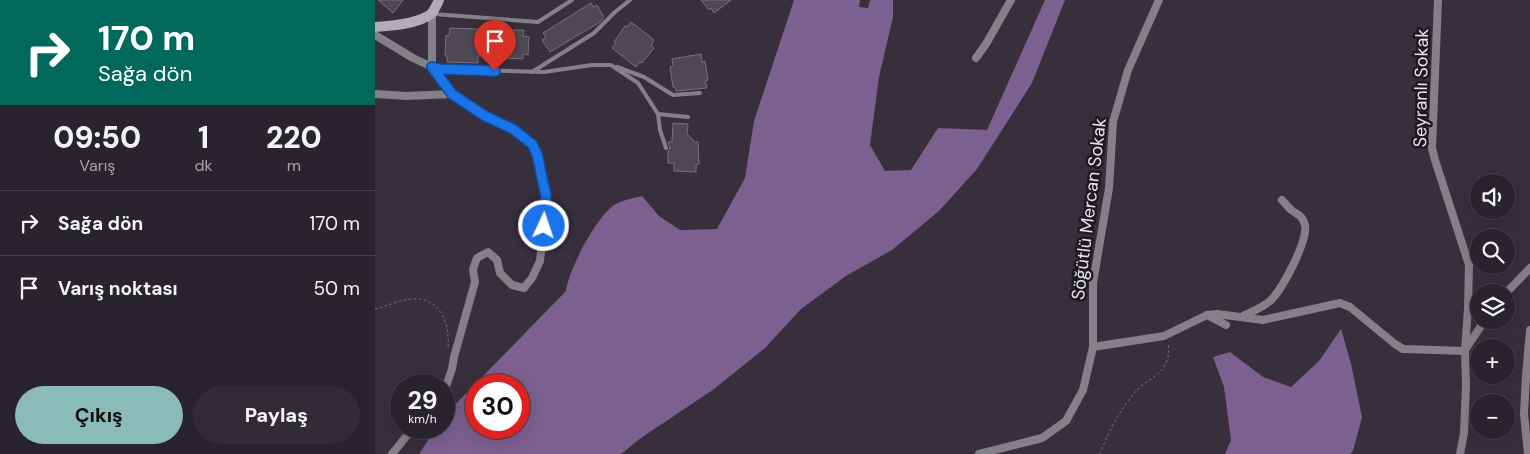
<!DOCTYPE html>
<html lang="tr">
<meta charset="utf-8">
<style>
:root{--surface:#29232d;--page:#312b35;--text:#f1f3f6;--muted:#a5a4aa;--line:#454049;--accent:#8bbbb9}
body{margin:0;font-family:"DM Sans",sans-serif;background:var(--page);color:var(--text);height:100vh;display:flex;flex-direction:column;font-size:19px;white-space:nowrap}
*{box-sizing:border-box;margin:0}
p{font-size:16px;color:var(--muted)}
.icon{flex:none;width:28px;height:28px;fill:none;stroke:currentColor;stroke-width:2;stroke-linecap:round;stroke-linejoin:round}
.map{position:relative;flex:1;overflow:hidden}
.drawer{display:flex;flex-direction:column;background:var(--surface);width:375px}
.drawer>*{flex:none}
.hud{background:#00695c;color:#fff;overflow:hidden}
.fabs{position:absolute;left:1095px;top:174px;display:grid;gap:10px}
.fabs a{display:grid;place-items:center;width:45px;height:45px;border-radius:50%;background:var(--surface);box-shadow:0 5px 20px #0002,0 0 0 1px var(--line);font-size:25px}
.speed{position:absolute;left:15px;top:374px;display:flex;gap:10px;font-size:25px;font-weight:700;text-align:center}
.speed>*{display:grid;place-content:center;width:65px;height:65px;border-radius:50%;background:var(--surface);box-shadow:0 5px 20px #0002,0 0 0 1px var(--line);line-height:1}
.speed small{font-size:12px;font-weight:400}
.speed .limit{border:8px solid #d22;background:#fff;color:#111}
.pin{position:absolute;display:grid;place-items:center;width:42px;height:42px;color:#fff;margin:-51px -21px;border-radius:50% 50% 50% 0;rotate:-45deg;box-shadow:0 0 5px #0007}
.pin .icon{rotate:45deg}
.me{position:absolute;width:55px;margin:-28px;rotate:3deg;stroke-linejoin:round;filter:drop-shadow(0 0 4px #0008)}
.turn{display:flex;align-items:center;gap:18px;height:105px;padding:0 15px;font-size:22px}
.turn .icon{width:65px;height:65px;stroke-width:2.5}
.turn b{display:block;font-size:35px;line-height:42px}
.eta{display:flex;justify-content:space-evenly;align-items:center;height:85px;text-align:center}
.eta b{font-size:30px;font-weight:800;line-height:35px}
.button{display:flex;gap:10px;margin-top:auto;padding:10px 15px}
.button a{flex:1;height:58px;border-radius:30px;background:var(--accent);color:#111;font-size:20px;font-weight:800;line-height:58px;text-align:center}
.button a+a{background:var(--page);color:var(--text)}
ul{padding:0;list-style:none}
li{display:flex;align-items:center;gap:15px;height:65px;padding:0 15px;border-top:1px solid var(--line)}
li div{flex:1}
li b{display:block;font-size:19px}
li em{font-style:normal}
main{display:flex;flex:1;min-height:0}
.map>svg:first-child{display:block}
</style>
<main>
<section class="drawer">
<div class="hud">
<div class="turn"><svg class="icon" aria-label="right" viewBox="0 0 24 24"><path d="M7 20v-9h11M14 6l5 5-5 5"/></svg><div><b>170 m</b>Sağa dön</div></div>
</div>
<div class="eta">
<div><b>09:50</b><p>Varış</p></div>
<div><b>1</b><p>dk</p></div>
<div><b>220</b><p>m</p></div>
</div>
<ul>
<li><svg class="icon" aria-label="right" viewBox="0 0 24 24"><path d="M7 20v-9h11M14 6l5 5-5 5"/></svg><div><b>Sağa dön</b></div><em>170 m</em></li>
<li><svg class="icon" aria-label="arrive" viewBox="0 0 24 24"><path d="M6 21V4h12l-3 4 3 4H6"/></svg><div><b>Varış noktası</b></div><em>50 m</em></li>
</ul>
<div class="button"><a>Çıkış</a><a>Paylaş</a></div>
</section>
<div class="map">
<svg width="1155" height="454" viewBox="0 0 1155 454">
<rect width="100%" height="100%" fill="#372f3c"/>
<!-- forest -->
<g fill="#7c608f" fill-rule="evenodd">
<path d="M419,0H485L484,7L493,8L495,0H518V17L504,77L495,145L510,171L536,170L563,128L612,130L670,0H690L657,83L602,169L564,211L517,250L471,276L426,309L390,348L339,389L266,438L246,454H44L61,428H69V416L191,291C193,271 223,213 241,204C248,200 259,198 267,196L284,216L305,230L342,229L370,178L379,121ZM101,385H144V428H101Z"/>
<path d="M966,329L976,364L987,417L978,451L975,454H850L856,440L849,387L838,357L855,352L888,377L916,387L944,361Z"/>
</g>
<!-- building -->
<g fill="#504755" stroke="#79707f">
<path d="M3,0H28L18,13Z"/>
<path d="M326,0H356L339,13L336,8L334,10Z"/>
<path d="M216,3L218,7L222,5L229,17L225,22L175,52L167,40L171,38L168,33Z"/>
<path d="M256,22L279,40L276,46L279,48L267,63L265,62L261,67L237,48L241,43L239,42L250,26L252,27Z"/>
<path d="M75,28L104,29L103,36H107L106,56H103V63L72,62V56H70L71,35L74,36Z"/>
<path d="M131,30H149L148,36L154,37L153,55L148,54V59L130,58V53H125L126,34L131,35Z"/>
<path d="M326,54L327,62L330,61L333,80L330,81L332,88L301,91L300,87H298L295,67L298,66L297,59Z"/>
<path d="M298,123L313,124L312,134L320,142H323L324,164L321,165V172L299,171V163H293V151L295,148L293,142H297Z"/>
</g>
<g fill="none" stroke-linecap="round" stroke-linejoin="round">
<!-- path -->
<g stroke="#78727d" stroke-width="1" stroke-dasharray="2.5 2.5" stroke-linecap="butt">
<path d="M0,309C12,306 25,300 37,299C65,296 75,324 73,347"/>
<path d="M725,454C733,432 746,408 761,391C769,382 781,378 788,368C793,362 795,351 793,343"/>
</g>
<!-- lane -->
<g stroke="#848087" stroke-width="4">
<path d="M59,14L163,22L197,0"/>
<path d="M59,67L65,69L169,72L217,65H236L263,83L283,114L313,117"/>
<path d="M242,67L269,77L298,95L325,93"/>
<path d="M157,72L219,33L240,12L255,0"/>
<path d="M283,114L285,130L291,148"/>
</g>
<!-- street -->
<g stroke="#848087" stroke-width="8">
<path d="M1063,0L1057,148L1060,160L1094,265L1093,308L1090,351L1091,384L1089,433L1085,454"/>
<path d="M57,14V67"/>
<path d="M0,35L38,58L57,67L77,94L110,116L138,129L157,143L161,154L171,196L169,226L165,261L157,278L149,288L137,285L125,273L122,260L113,252L102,258L98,269L100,282L79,357L77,369L69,392"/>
<path d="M601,58L611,44L636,0"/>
<path d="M0,94L31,96L77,94"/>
<path d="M1131,293L1155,268"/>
<path d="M832,315L851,325"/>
<path d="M868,316C878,311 887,308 895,301C907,290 933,241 930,225C927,214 922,215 915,209C912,206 910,203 907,200"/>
<path d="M718,347L789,336L832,315L842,314L888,320L965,303L975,307L1020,344L1028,349L1090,351"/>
<path d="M1090,350L1110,320"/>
<path d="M17,454L38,428"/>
<path d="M604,454L667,438L691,421L708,390L718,347V283L734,188L738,122L753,70L784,0"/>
<path d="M1153,454L1149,414L1151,376L1155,330"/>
</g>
<!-- secondary -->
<path stroke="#b2acb7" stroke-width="10" d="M0,27C16,26 43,24 56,14C59,11 62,4 64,0"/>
</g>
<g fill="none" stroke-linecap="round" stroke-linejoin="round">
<defs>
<path id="route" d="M120,71L64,69L57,67L77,94L110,116L138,129L157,144L162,154L171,196L169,226"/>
</defs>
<!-- route casing -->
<use href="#route" stroke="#114b97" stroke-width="12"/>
<!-- route -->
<use href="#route" stroke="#1a73e8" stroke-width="9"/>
</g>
<g text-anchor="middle" stroke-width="5" stroke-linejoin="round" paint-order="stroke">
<!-- street labels -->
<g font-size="18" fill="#e9e4ed" stroke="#1c191f">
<text transform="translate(1046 88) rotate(-89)" y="6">Seyranlı Sokak</text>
<text transform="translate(714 209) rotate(-83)" y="6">Söğütlü Mercan Sokak</text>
</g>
</g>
</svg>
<div class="fabs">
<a><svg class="icon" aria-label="sound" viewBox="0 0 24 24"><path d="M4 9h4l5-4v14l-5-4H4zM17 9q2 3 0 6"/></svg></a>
<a><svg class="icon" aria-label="search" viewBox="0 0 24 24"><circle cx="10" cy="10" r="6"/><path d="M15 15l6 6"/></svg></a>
<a><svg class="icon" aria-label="layers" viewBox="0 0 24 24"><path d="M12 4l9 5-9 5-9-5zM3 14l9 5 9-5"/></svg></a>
<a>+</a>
<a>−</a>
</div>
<div class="speed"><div>29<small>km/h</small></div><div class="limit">30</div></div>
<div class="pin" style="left:120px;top:71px;background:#d93025"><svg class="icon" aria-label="arrive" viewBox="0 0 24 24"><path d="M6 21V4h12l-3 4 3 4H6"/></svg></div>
<svg class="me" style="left:169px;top:226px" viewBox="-20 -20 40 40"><circle r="17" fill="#1a73e8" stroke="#fff" stroke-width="3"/><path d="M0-11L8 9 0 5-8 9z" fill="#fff"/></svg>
</div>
</main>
